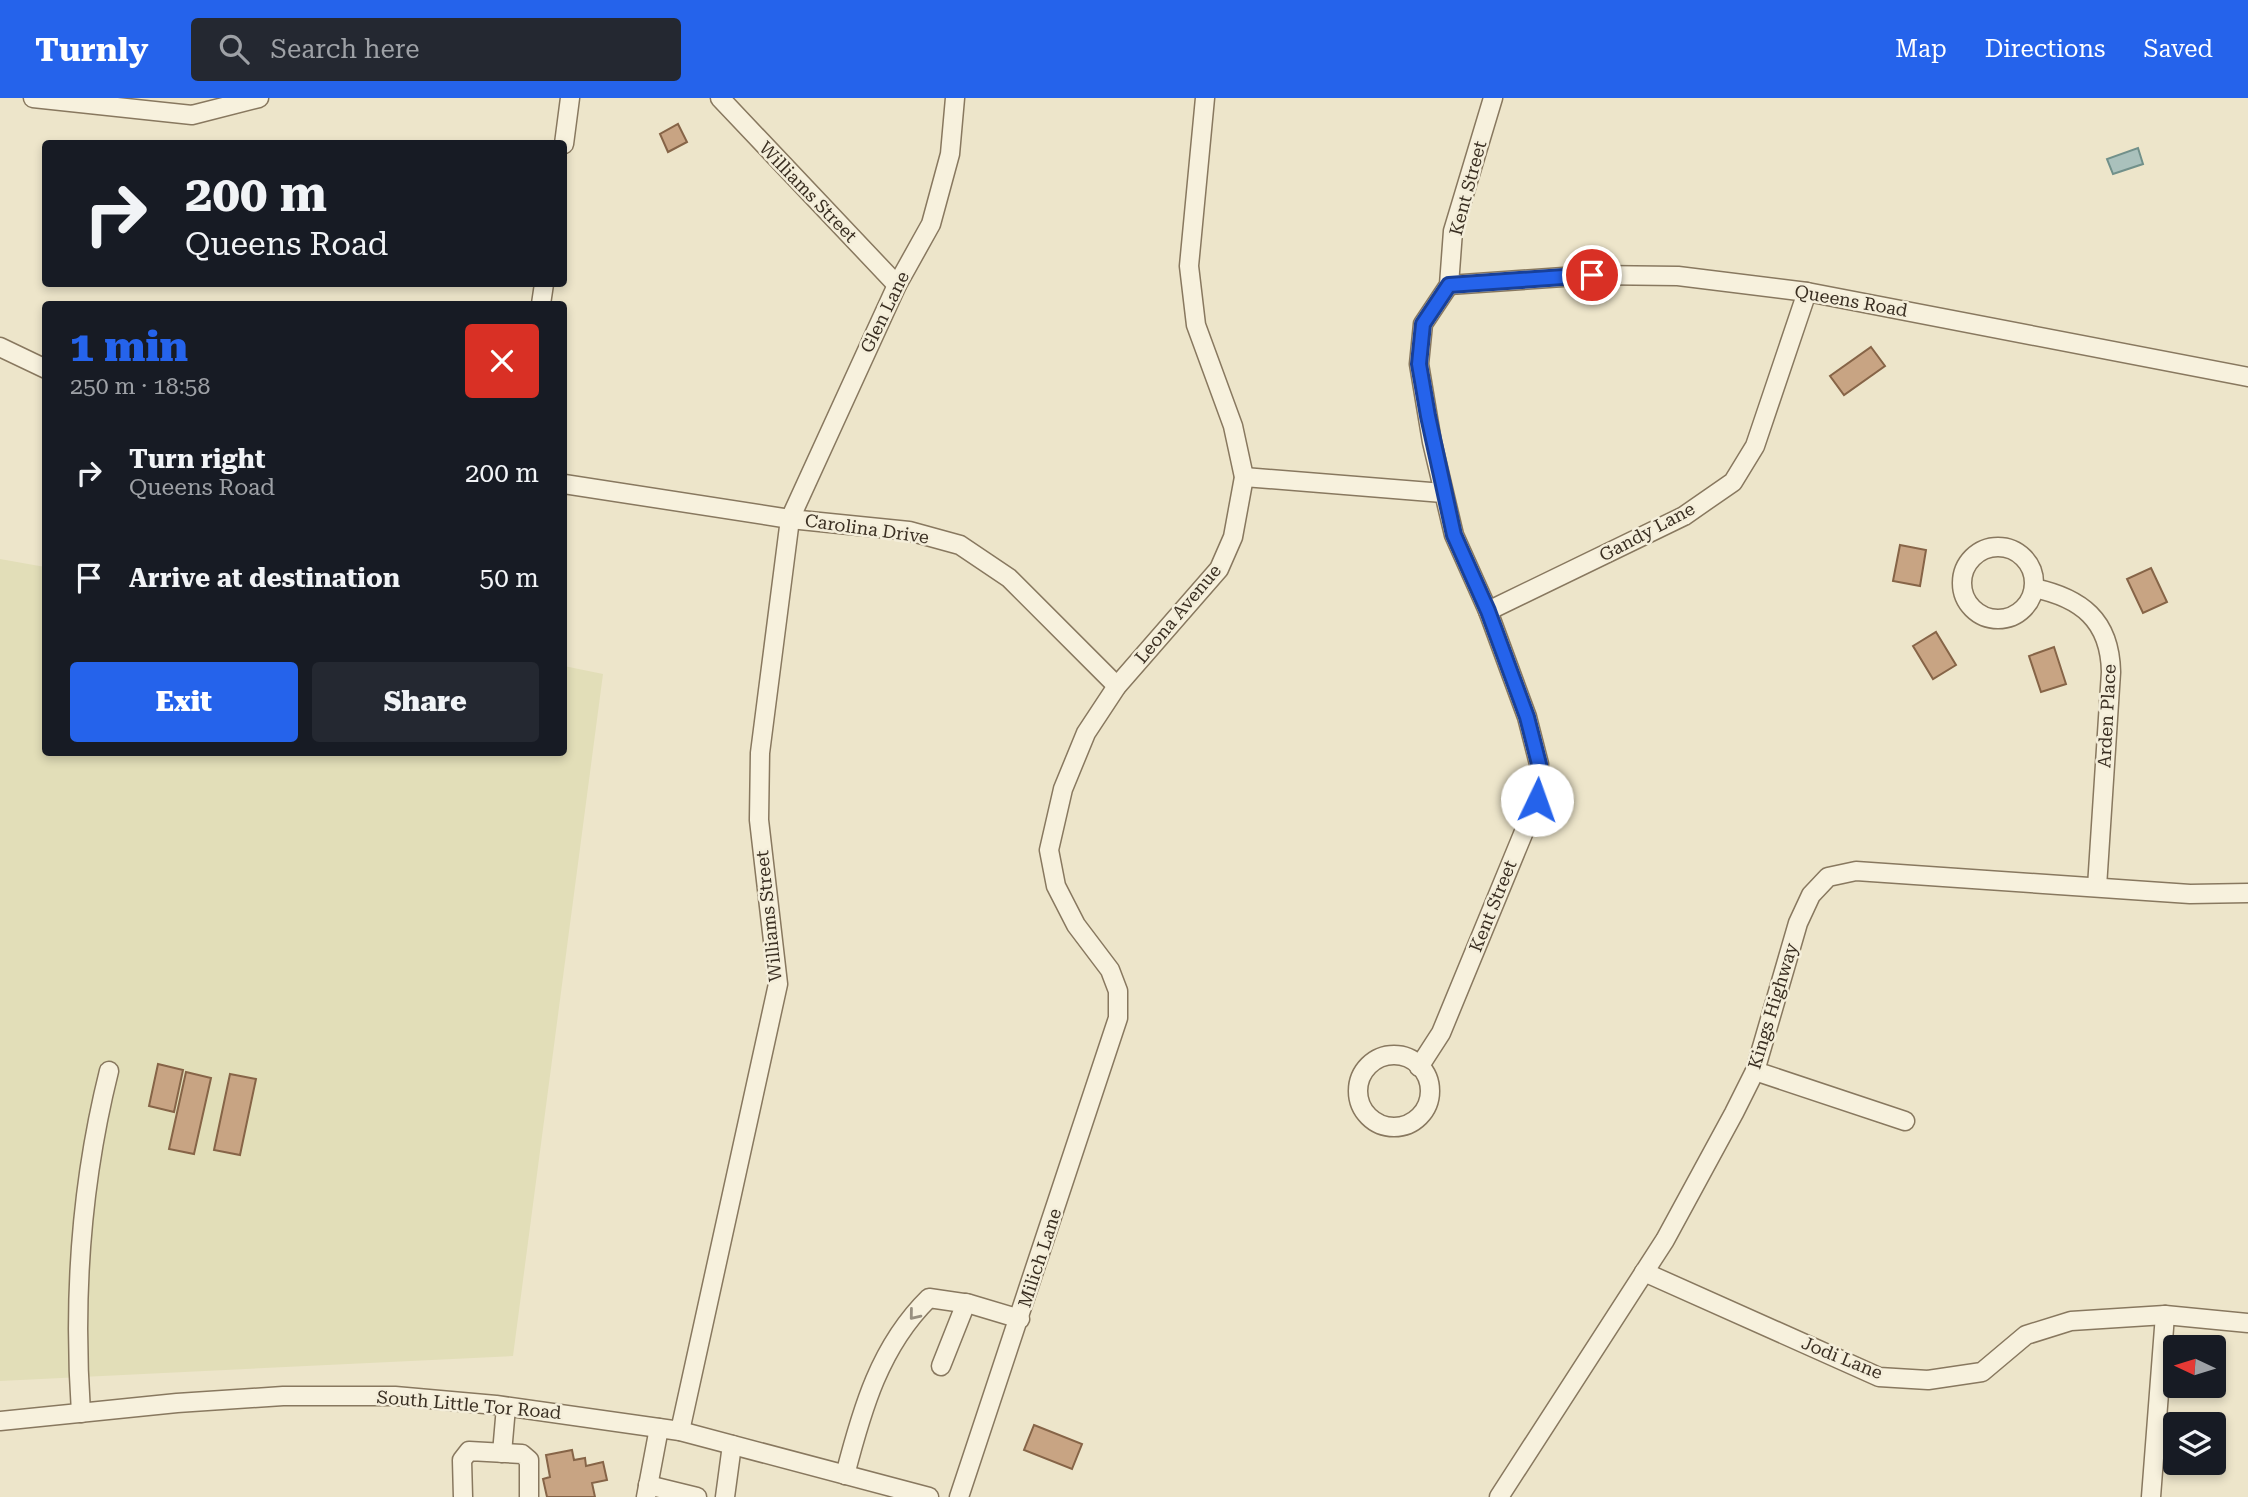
<!DOCTYPE html>
<meta charset="utf-8">
<style>
:root{--surface:#171b24;--page:#242831;--text:#f1f3f6;--muted:#9ea1a6;--accent:#2563eb}
body{margin:0;font-family:"Roboto Serif",serif;background:var(--page);color:var(--text);height:100vh;display:flex;flex-direction:column;font-size:26px;white-space:nowrap}
*{box-sizing:border-box;margin:0}
p{font-size:23px;color:var(--muted)}
.icon{flex:none;width:38px;height:38px;fill:none;stroke:currentColor;stroke-width:2;stroke-linecap:round;stroke-linejoin:round}
.map{position:relative;flex:1;overflow:hidden}
.drawer{position:absolute;left:42px;top:203px;width:525px;height:455px;display:flex;flex-direction:column;background:var(--surface);border-radius:7px;box-shadow:0 4px 10px #0003}
.drawer>*{flex:none}
.banner{position:absolute;left:42px;top:42px;width:525px;height:147px;border-radius:7px;box-shadow:0 4px 10px #0003;background:#171b24;color:var(--text);overflow:hidden}
.needle{width:46px;rotate:274deg}
.controls{position:absolute;left:2163px;top:1237px;display:grid;gap:14px}
.controls a{display:grid;place-items:center;width:63px;height:63px;border-radius:7px;background:var(--surface);box-shadow:0 4px 10px #0003;font-size:35px}
.pin{position:absolute;display:grid;place-items:center;width:60px;height:60px;color:#fff;margin:-30px;border:4px solid #fff;border-radius:50%;box-shadow:0 2px 7px #0007}
.me{position:absolute;width:77px;margin:-38px;rotate:3deg;stroke-linejoin:round;filter:drop-shadow(0 0 5px #0008)}
.turn{display:flex;align-items:center;gap:24px;height:147px;padding:0 28px;font-size:32px}
.turn .icon{width:91px;height:91px;stroke-width:2.5}
.turn b{display:block;font-size:49px;line-height:60px}
.round{display:grid;place-items:center;flex:none;width:74px;height:74px;border-radius:7px;background:var(--page)}
.overview{display:flex;align-items:center;justify-content:space-between;height:119px;padding:0 28px}
h1{font-size:42px;font-weight:800;line-height:52px;color:var(--accent)}
.primary-button{display:flex;gap:14px;margin-top:auto;padding:14px 28px}
.primary-button a{flex:1;height:80px;border-radius:7px;background:var(--accent);color:#fff;font-size:28px;font-weight:800;line-height:80px;text-align:center}
.primary-button a+a{background:var(--page);color:var(--text)}
ul{padding:0;list-style:none}
li{display:flex;align-items:center;gap:21px;height:105px;padding:0 28px}
li div{flex:1}
li b{display:block;font-size:26px}
li em{font-style:normal}
header{display:flex;align-items:center;gap:42px;box-sizing:border-box;height:98px;padding:0 35px;background:var(--accent);color:#fff}
header strong{font-size:33px}
nav{display:flex;gap:38px;margin-inline-start:auto;font-size:24px}
.search{width:490px;height:63px;background:var(--page);display:flex;align-items:center;gap:18px;box-sizing:border-box;padding:0 24px;border-radius:7px;color:var(--muted);font-size:26px}
.map>svg:first-child{display:block}
</style>
<header>
<strong>Turnly</strong>
<div class="search"><svg class="icon" aria-label="search" viewBox="0 0 24 24"><circle cx="10" cy="10" r="6"/><path d="M15 15l6 6"/></svg>Search here</div>
<nav><a>Map</a><a>Directions</a><a>Saved</a></nav>
</header>
<div class="map">
<svg width="2248" height="1399" viewBox="0 0 2248 1399">
<rect width="100%" height="100%" fill="#ede5ca"/>
<!-- farmland -->
<path fill="#e2deb8" d="M0,461L45,469L46,654H564V568L603,576L513,1258L0,1283Z"/>
<!-- water -->
<path fill="#aac1bc" stroke="#71908a" stroke-width="2" d="M2138,50L2143,66L2113,76L2107,61Z"/>
<!-- building -->
<g fill="#c8a483" stroke="#866447" stroke-width="2">
<path d="M678,26L687,44L668,54L660,36Z"/>
<path d="M1871,249L1885,268L1844,297L1830,278Z"/>
<path d="M1900,447L1926,452L1920,488L1893,483Z"/>
<path d="M2151,470L2167,504L2143,515L2127,481Z"/>
<path d="M1936,534L1956,567L1933,581L1913,548Z"/>
<path d="M2054,549L2066,586L2041,594L2029,558Z"/>
<path d="M158,966L183,972L174,1014L149,1008Z"/>
<path d="M186,974L211,980L194,1056L169,1051Z"/>
<path d="M230,976L256,981L240,1057L214,1052Z"/>
<path d="M1034,1327L1082,1346L1072,1371L1024,1352Z"/>
<path d="M572,1352L574,1362L585,1360L586,1368L603,1364L607,1382L592,1385L595,1399H547L543,1381L550,1379L546,1357Z"/>
</g>
<g fill="none" stroke-linecap="round" stroke-linejoin="round">
<defs>
<g id="minor">
<path d="M33,0L192,17L259,0"/>
<path d="M720,0L897,187"/>
<path d="M564,46L570,0"/>
<path d="M1449,187L1592,177L1678,178L1807,194L2248,279"/>
<path d="M541,206L544,186"/>
<path d="M0,249L46,271"/>
<path d="M1244,379L1443,395"/>
<path d="M564,386L790,421L909,433L960,447L1009,480L1117,588"/>
<circle cx="1998" cy="485" r="36"/>
<path d="M2034,490C2081,500 2110,522 2111,574L2097,789"/>
<path d="M1488,513L1684,418L1733,384L1755,348L1807,194"/>
<circle cx="1394" cy="993" r="36"/>
<path d="M1419,969L1441,935L1537,702L1539,666L1527,619L1488,513L1454,437L1432,344L1419,266L1423,226L1449,187L1453,133L1493,0"/>
<path d="M1755,973L1905,1023"/>
<path d="M1644,1174L1879,1279L1928,1282L1982,1274L2026,1237L2071,1223L2165,1217L2248,1225"/>
<path d="M941,1268L966,1205"/>
<path d="M81,1315C73,1200 81,1085 109,973"/>
<path d="M0,1323L177,1305L283,1298H395L496,1307L680,1333L929,1399"/>
<path d="M680,1333L778,886L759,722L760,655L790,421L897,187L931,126L950,56L955,0"/>
<path d="M502,1355L506,1309"/>
<path d="M845,1377C862,1311 880,1248 929,1200L970,1206L1020,1221"/>
<path d="M648,1387L697,1399"/>
<path d="M463,1399L462,1362L469,1353L522,1356L529,1362V1399"/>
<path d="M646,1399L659,1330"/>
<path d="M725,1399L732,1347"/>
<path d="M959,1399L1118,920V893L1110,872L1076,827L1056,788L1049,752L1063,691L1086,635L1117,588L1219,471L1233,439L1244,379L1233,328L1196,227L1189,168L1205,0"/>
<path d="M1499,1399L1665,1142L1734,1015L1755,973L1798,825L1811,797L1828,779L1856,773L2190,796L2248,795"/>
<path d="M2151,1399L2165,1217"/>
</g>
</defs>
<!-- minor casing -->
<use href="#minor" stroke="#88785f" stroke-width="21"/>
<!-- minor -->
<use href="#minor" stroke="#f7f1dd" stroke-width="18"/>
</g>
<!-- one-way arrows -->
<defs><path id="oneway-chevron" d="M-2-3.5L2.5 0L-2 3.5" fill="none" stroke-width="1.6" stroke-linecap="round" stroke-linejoin="round" transform="scale(1.75)"/></defs>
<use stroke="#989080" href="#oneway-chevron" transform="translate(914 1217) rotate(129)"/>
<g fill="none" stroke-linecap="round" stroke-linejoin="round">
<defs>
<path id="route" d="M1537,702L1539,666L1527,619L1488,513L1454,437L1428,318L1419,266L1423,226L1449,187L1592,177"/>
</defs>
<!-- route casing -->
<use href="#route" stroke="#184099" stroke-width="18"/>
<!-- route -->
<use href="#route" stroke="#2563eb" stroke-width="12"/>
</g>
<g text-anchor="middle" stroke-width="5" stroke-linejoin="round" paint-order="stroke">
<!-- street labels -->
<g font-size="18" fill="#3a2f22" stroke="#f4eeda">
<text transform="translate(1468 90) rotate(-75)" y="6">Kent Street</text>
<text transform="translate(808 94) rotate(46)" y="6">Williams Street</text>
<text transform="translate(1851 203) rotate(10)" y="6">Queens Road</text>
<text transform="translate(885 214) rotate(-64)" y="6">Glen Lane</text>
<text transform="translate(867 431) rotate(8)" y="6">Carolina Drive</text>
<text transform="translate(1647 434) rotate(-28)" y="6">Gandy Lane</text>
<text transform="translate(1178 516) rotate(-50)" y="6">Leona Avenue</text>
<text transform="translate(2107 618) rotate(-87)" y="6">Arden Place</text>
<text transform="translate(1493 808) rotate(-68)" y="6">Kent Street</text>
<text transform="translate(769 818) rotate(-96)" y="6">Williams Street</text>
<text transform="translate(1773 908) rotate(-73)" y="6">Kings Highway</text>
<text transform="translate(1040 1160) rotate(-72)" y="6">Milich Lane</text>
<text transform="translate(1842 1260) rotate(22)" y="6">Jodi Lane</text>
<text transform="translate(469 1307) rotate(5)" y="6">South Little Tor Road</text>
</g>
</g>
</svg>
<div class="controls">
<a><svg class="needle" viewBox="-14 -14 28 28"><path d="M0-13l5 13h-10z" fill="#e53935"/><path d="M0 13l5-13h-10z" fill="#9ea1a6"/></svg></a>
<a><svg class="icon" aria-label="layers" viewBox="0 0 24 24"><path d="M12 4l9 5-9 5-9-5zM3 14l9 5 9-5"/></svg></a>
</div>
<div class="pin" style="left:1592px;top:177px;background:#d93025"><svg class="icon" aria-label="arrive" viewBox="0 0 24 24"><path d="M6 21V4h12l-3 4 3 4H6"/></svg></div>
<svg class="me" style="left:1537px;top:702px" viewBox="-20 -20 40 40"><circle r="19" fill="#fff"/><path d="M0-13L10 11 0 6-10 11z" fill="#2563eb"/></svg>
<div class="banner">
<div class="turn"><svg class="icon" aria-label="right" viewBox="0 0 24 24"><path d="M7 20v-9h11M14 6l5 5-5 5"/></svg><div><b>200 m</b>Queens Road</div></div>
</div>
<section class="drawer">
<div class="overview"><div><h1>1 min</h1><p>250 m · 18:58</p></div><a class="round" style="background:#d93025;color:#fff"><svg class="icon" aria-label="close" viewBox="0 0 24 24"><path d="M6 6l12 12M18 6L6 18"/></svg></a></div>
<ul>
<li><svg class="icon" aria-label="right" viewBox="0 0 24 24"><path d="M7 20v-9h11M14 6l5 5-5 5"/></svg><div><b>Turn right</b><p>Queens Road</p></div><em>200 m</em></li>
<li><svg class="icon" aria-label="arrive" viewBox="0 0 24 24"><path d="M6 21V4h12l-3 4 3 4H6"/></svg><div><b>Arrive at destination</b></div><em>50 m</em></li>
</ul>
<div class="primary-button"><a>Exit</a><a>Share</a></div>
</section>
</div>
